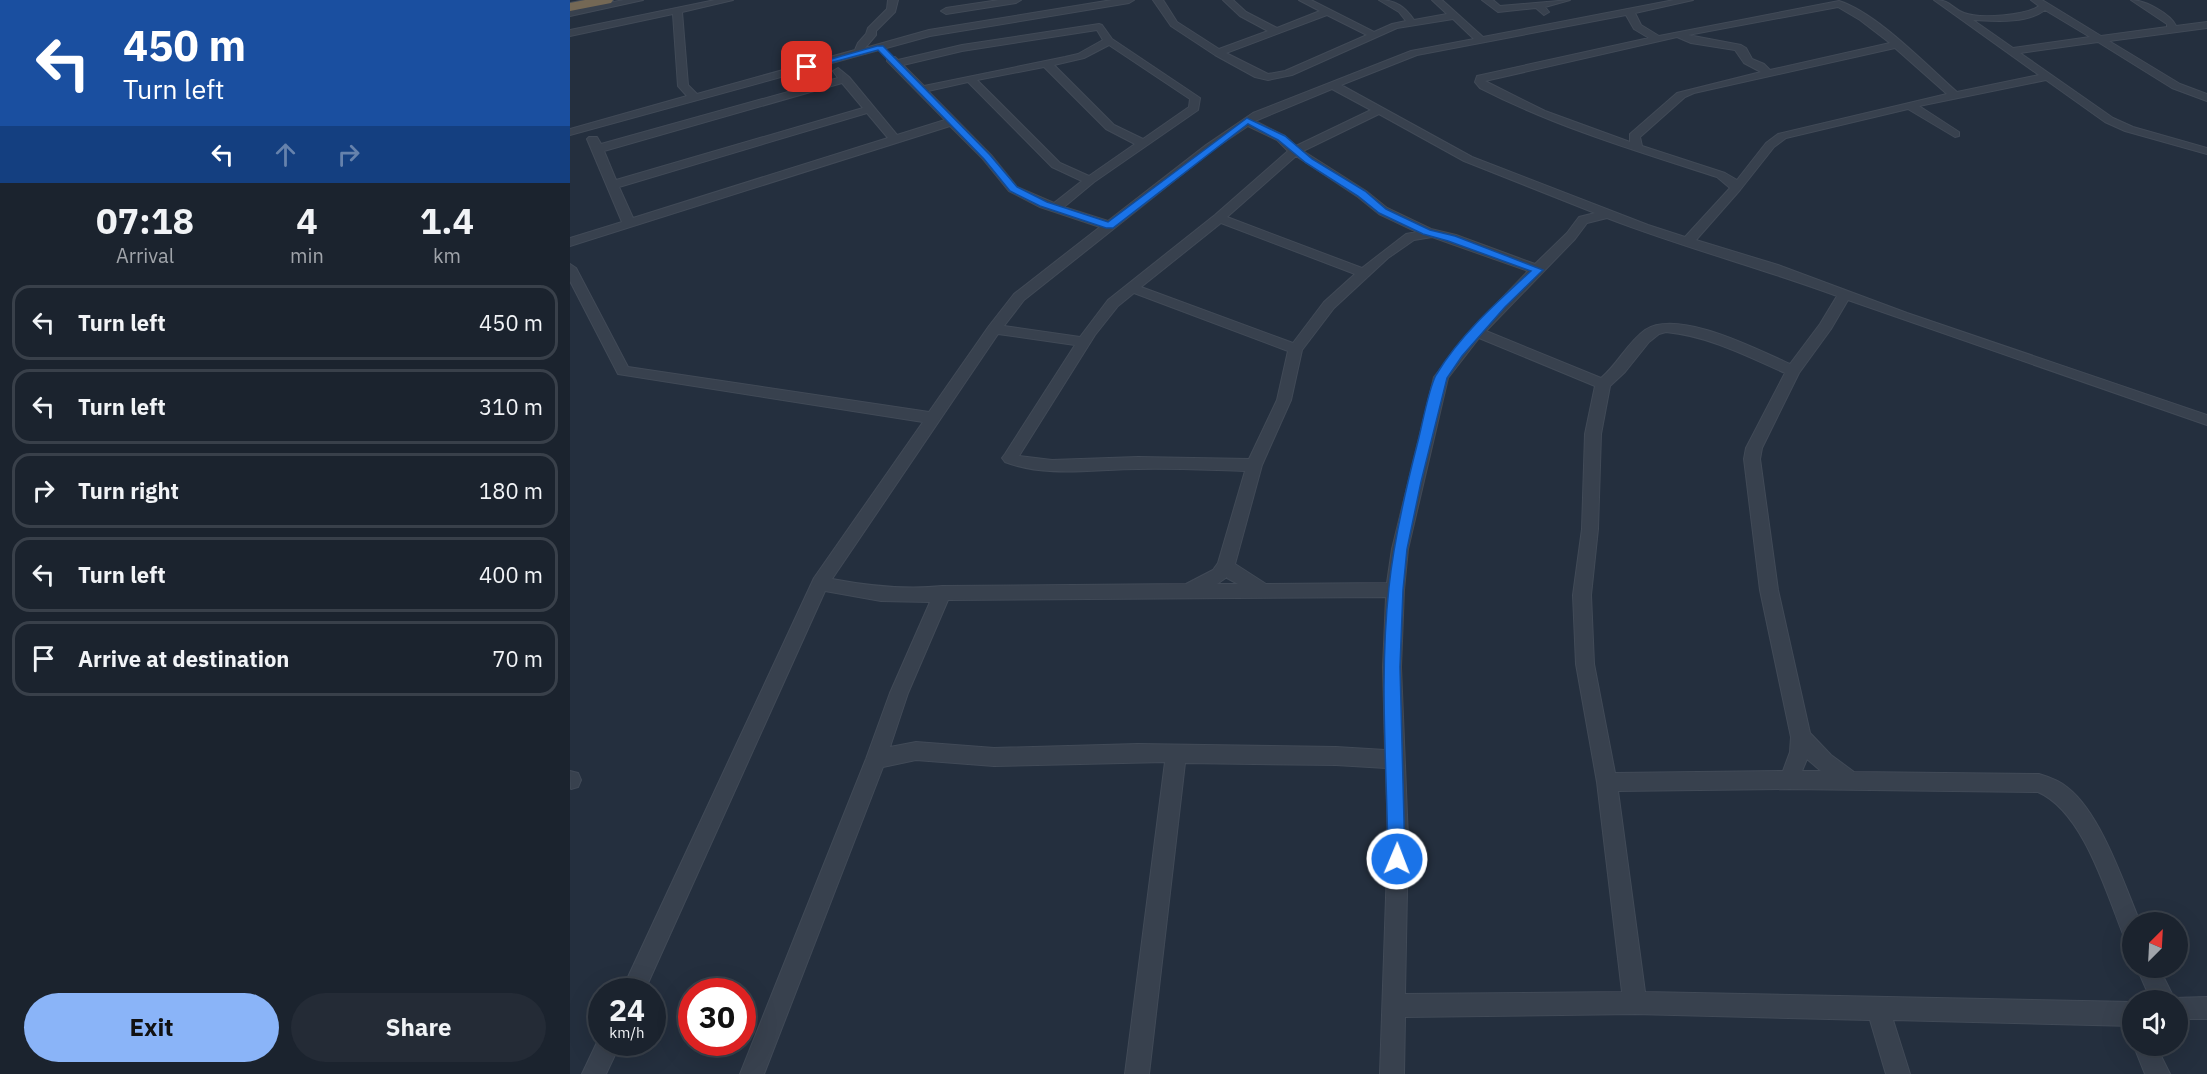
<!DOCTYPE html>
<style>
:root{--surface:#1b232e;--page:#242b36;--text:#f1f3f6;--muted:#a0a4aa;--line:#39404a;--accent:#8ab4f8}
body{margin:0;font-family:"IBM Plex Sans",sans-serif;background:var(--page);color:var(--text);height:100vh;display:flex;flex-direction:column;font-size:22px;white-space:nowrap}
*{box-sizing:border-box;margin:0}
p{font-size:20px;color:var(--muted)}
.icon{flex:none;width:33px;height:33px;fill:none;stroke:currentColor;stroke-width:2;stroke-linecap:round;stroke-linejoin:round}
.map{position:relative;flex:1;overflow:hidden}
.sheet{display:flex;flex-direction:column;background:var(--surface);width:570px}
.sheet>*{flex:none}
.banner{background:#1a4fa0;color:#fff;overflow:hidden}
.needle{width:39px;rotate:24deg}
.tools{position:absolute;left:1552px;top:912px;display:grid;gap:12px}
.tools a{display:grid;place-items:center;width:66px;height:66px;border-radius:50%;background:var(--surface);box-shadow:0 6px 24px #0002,0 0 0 2px var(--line);font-size:30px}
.speed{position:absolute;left:18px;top:978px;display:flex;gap:12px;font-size:30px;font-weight:700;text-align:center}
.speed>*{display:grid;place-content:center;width:78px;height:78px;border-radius:50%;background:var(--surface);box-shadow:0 6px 24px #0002,0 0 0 2px var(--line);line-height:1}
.speed small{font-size:15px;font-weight:400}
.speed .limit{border:9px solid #d22;background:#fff;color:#111}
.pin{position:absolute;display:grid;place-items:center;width:51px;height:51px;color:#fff;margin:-26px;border-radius:12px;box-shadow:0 3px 9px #0006}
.me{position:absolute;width:66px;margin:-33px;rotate:1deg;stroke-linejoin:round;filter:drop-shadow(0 0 4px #0008)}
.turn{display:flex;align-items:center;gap:21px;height:126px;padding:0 24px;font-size:27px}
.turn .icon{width:78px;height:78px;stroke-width:2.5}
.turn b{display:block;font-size:42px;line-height:51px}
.lanes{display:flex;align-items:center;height:57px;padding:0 24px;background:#0003;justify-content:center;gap:30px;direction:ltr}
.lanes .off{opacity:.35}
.eta{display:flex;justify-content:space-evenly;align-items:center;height:102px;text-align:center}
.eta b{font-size:36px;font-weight:800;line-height:42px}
.cta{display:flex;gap:12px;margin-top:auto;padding:12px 24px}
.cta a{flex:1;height:69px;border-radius:36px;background:var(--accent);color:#111;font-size:24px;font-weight:800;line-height:69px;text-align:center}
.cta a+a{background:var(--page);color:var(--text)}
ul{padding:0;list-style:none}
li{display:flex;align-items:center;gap:18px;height:75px;margin:0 12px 9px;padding:0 12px;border:3px solid var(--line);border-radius:18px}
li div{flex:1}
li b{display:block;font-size:22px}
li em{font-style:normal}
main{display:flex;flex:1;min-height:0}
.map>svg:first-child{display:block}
</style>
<main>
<section class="sheet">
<div class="banner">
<div class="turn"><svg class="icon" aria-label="left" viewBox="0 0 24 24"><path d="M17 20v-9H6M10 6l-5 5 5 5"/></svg><div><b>450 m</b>Turn left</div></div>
<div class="lanes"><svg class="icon" aria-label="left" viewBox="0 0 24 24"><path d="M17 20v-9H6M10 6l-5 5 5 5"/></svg><svg class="icon off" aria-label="ahead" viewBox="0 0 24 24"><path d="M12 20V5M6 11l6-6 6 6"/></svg><svg class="icon off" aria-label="right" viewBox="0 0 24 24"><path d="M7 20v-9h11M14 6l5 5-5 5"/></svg></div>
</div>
<div class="eta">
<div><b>07:18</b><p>Arrival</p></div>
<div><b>4</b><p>min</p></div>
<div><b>1.4</b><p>km</p></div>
</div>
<ul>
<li><svg class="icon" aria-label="left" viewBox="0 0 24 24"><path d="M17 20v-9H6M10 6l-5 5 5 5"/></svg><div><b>Turn left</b></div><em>450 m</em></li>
<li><svg class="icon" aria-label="left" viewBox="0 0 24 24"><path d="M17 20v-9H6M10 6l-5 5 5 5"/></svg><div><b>Turn left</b></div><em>310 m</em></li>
<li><svg class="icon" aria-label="right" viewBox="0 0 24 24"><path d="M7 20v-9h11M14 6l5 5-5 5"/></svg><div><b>Turn right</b></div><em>180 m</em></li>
<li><svg class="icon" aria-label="left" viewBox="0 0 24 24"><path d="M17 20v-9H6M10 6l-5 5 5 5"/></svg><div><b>Turn left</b></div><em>400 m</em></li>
<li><svg class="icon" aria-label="arrive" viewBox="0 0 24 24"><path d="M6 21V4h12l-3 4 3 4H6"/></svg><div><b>Arrive at destination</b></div><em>70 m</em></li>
</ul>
<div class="cta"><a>Exit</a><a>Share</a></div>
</section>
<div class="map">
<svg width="1637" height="1074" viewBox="0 0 1637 1074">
<rect width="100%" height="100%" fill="#242f3e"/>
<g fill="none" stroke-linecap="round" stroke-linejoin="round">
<defs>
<g id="minor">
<path d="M54,0H73L0,16V10Z"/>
<path d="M145,0H163L112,12L118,85L127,94L285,50L288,43L296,34L298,28L317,9L318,0H328L325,12L306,31V35L295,48L359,30L542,0H564L559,3L360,36L0,135V129L117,96L108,86L103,14L0,36V30Z"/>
<path d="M429,0H451L446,3L376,14L371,11L376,8Z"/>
<path d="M583,0H593L607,22L649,49L698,31L670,16L653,0H663L676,12L707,28L750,11L729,0H741L804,32L822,24L836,21L829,12L809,0C826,0 835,7 844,20L877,14L862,0H872L913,37L1104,0H1123L1065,13L1071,25L1089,36L1269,1C1307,13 1356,65 1387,92L1469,75L1364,0C1381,0 1381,8 1394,13C1409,19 1456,16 1469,6L1461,0H1472L1531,36L1597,27V24L1561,0C1575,0 1601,14 1606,26L1637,22V28L1539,41L1610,84L1637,94V101L1602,88L1528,42L1450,53L1543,118L1563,127L1637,148V154L1555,131L1535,122L1476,80L1349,106L1389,132V136L1385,137L1338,109L1216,138L1204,147L1170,190L1126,240L1208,265L1337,313L1637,415V425L1278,300L1261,329L1229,373L1192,448L1190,459L1208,590L1240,733L1261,755L1284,772L1469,774C1479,777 1490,781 1498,788C1531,814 1554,884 1570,922H1563V942L1555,939C1537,895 1514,812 1468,792L1219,789L1048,791L1075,992L1563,1002V1026L1323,1020L1340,1074H1316L1300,1020L1065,1014L835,1017L834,1074H810L818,839L816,768L766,765L615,763L579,1074H555L595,762L424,766L346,760L313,767L194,1074H170L296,759L320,693L360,602L311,601L255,591L74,992H51L244,578L353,422L48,374L0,281V264L6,268L58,367L359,412L419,326L444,294L530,227L470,207L439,191L413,159L380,126L0,246V238L52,222L17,139L19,137H27L31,144L268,78L263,71L268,68L279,77L327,135L375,120L317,61V57H325L328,60L392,45L529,24L532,25L542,39L630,98L628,110L524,182L494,207L538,221L636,145L683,113L841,51L904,39L883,19L827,28L722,75L698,80L685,77L645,55L601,26ZM1268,7L1290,20L1320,43L1200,70L1194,64L1182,59L1176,48L1171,45L1118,35ZM1475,10L1520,37L1443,48L1403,20C1425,21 1456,24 1475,10ZM757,15L797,35L715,71L698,74L656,53ZM1056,15L1064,29L1079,38L907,76L905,82L910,88C986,127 1066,151 1147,177L1160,188L1115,237L1078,225L902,157L771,85L847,55ZM527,30L533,40L508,54L495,57L354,86L333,65L392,51ZM1107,37L1121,43L1165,50L1174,63L1191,72L1107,93L1060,134V142L975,111L915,81ZM539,45L620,99L619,107L573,139L544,125L484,65L514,58ZM1325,48L1377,94L1208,134L1196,143L1167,180L1155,173L1072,146L1070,137L1115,97L1124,93ZM474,67L536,129L565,144L519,176L490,163L407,80ZM398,82L482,167L512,181L484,203L447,187L421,155L358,91ZM272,83L293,108L46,180L34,151ZM762,89L801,110L726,146L715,136L685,121ZM297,113L318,138L63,218L49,187ZM809,114L894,161L1025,213L1009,217L997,233L965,264L886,235L861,229L817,208L796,191L733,151ZM678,126L707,140L718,151L645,215L538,300L510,337L434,326L454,300L644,149ZM726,156L788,197L809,214L847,232L836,234L792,268L657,217ZM1037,218C1112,247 1191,268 1267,296L1250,324L1220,364C1188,350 1108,308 1075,330C1057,343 1048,364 1031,378L916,331L1005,239L1017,223ZM651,223L785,274L754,302L723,343L571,287ZM862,237L958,271L902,329L864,377L822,549L817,583L696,584L665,564L692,465L721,400L732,350L764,308L818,258L844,240ZM564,293L718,351L707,400L679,459L568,457L482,460L449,456L525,335L548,306ZM1096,332C1138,336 1177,356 1215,373L1176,448L1174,459L1190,590L1221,737L1220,752L1213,771L1045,773L1024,664L1021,595L1028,529L1031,434L1040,386L1055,372L1079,342L1089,334ZM428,334L505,345L435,454L432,458L435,462C477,478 524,469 568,469C603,468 639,470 675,471L648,563L643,570L616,584L372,586C335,590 299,586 262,579ZM909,338L1025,386L1015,434L1012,529L1003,595L1006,664L1027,782L1052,992L835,994L838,839L831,667L834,590L838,549L878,378ZM657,577V578L668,584H647ZM816,597L813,667L815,750L766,747L568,744L424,748L346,742L320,747L338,693L378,600ZM1237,759L1251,771H1232Z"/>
<path d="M912,0H923L930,6L1000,0L975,7L979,12L974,15L966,8L928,12Z"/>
<path d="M0,771L8,773L11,780L8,787L1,789Z"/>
<path d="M1567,968H1589L1604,998L1637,997V1019H1608V1000H1581Z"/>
<path d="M31,1034L32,1042H51L36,1074H12Z"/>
<path d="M1563,1044L1586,1046L1600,1074H1575Z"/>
</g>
<path id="highway" d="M15,0H43L41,3L0,11V3Z"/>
</defs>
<!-- minor casing -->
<use href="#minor" stroke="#414a57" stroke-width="2"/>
<!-- highway casing -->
<use href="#highway" stroke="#434c59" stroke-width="2"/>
<!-- minor -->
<use href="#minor" fill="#38414e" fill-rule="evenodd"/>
<!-- highway -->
<use href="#highway" fill="#746855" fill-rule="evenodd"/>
</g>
<!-- route -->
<path fill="#1a73e8" stroke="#114b97" stroke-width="1.5" d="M307,46H313L420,155L447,187L477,202L538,222L677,118L715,136L742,159L795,191L816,209L860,230L885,236L973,270L935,307L892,356L877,378L851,482L837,549L833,590L830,667L835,859L833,865L827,868L821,865L818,859C817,769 809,677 819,587C824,539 835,492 847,445C852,427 858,390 866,375C890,335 927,302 961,271L878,241L853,234L809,213L788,196L736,163L708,140L678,124L543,228H536L470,206L440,191L414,159L308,50L237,69L233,67Z"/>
</svg>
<div class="tools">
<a><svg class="needle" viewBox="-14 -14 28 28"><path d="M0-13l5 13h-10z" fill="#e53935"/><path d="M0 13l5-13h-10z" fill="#a0a4aa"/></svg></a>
<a><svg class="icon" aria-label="sound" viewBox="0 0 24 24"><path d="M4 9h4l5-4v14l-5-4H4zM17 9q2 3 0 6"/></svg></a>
</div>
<div class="speed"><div>24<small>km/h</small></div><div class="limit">30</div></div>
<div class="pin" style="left:237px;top:67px;background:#d93025"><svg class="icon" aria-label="arrive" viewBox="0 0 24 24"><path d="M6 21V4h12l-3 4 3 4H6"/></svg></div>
<svg class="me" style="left:827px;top:859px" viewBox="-20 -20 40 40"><circle r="17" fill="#1a73e8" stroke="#fff" stroke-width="3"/><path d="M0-11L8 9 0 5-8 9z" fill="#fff"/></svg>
</div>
</main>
